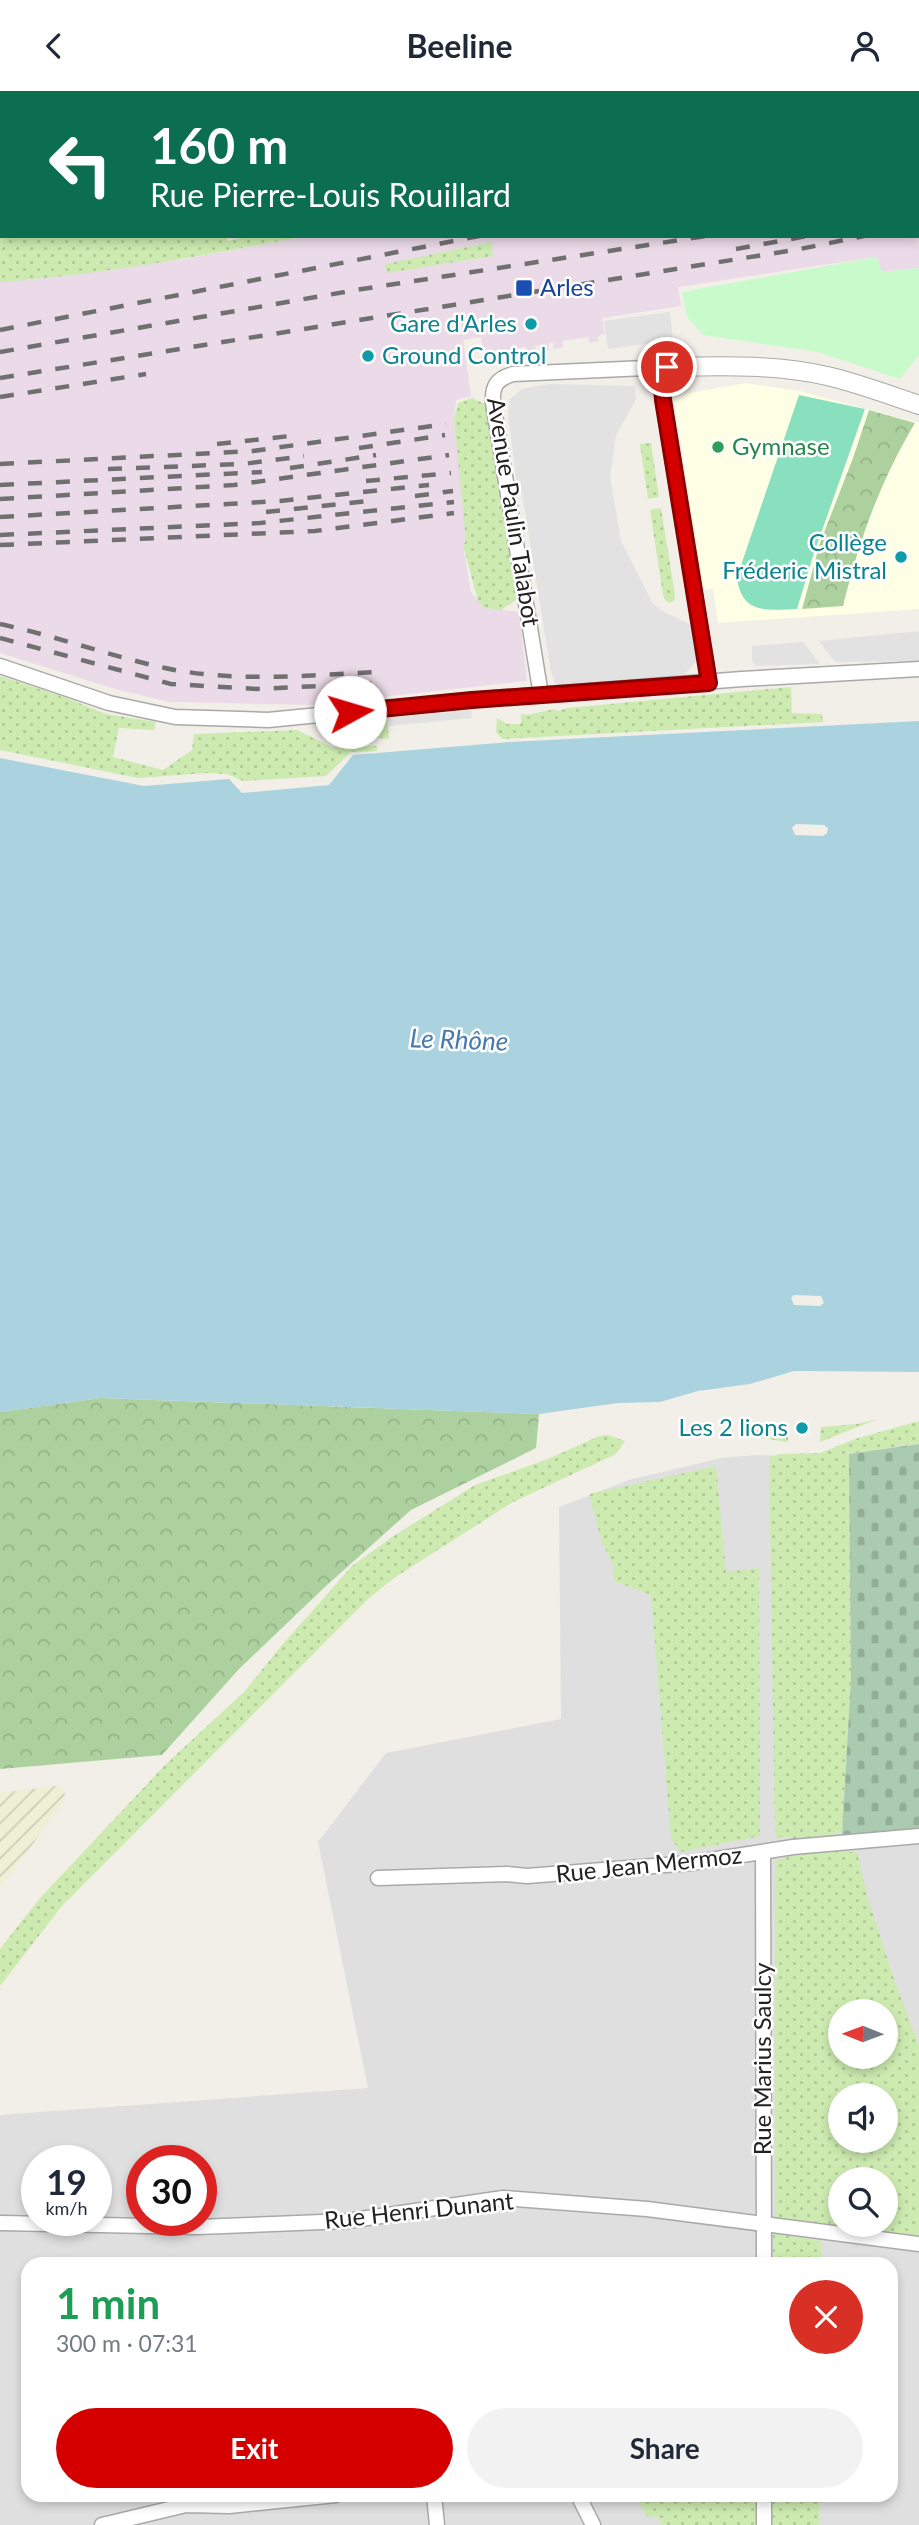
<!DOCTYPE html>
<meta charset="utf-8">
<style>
:root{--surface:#fff;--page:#f2f2f3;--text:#1f2937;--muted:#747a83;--accent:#d40000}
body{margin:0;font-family:Lato,sans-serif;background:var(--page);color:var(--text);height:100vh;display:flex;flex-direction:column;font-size:26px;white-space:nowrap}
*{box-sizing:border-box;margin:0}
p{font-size:23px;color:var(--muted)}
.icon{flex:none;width:38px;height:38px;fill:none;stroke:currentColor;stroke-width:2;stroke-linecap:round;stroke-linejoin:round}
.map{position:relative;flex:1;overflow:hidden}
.panel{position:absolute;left:21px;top:2166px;width:877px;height:245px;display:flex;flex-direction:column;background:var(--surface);border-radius:21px;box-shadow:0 4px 10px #0003}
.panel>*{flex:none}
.hud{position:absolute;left:0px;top:0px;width:920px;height:147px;box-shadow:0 4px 10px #0003;background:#0b6e4f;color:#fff;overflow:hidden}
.needle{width:46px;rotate:271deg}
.buttons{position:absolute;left:828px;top:1908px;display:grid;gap:14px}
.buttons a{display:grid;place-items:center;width:70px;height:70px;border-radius:50%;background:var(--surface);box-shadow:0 4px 10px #0003;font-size:35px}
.speed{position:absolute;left:21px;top:2054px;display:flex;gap:14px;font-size:35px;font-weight:700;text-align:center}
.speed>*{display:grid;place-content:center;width:91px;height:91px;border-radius:50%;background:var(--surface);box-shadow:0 4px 10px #0003;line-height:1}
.speed small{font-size:18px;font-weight:400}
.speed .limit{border:10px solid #d22;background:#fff;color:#111}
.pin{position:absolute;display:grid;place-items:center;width:60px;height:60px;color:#fff;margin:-30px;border:4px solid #fff;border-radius:50%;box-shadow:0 2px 7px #0007}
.me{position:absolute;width:77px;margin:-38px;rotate:84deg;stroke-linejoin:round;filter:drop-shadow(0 0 5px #0008)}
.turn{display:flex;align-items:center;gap:24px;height:147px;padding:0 35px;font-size:32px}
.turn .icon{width:91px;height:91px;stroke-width:2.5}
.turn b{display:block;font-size:49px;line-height:60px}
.round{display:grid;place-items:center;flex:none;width:74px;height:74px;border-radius:37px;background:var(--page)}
.overview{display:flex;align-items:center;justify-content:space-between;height:119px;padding:0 35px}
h1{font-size:42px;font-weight:700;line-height:52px;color:#1e9e55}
.primary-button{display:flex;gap:14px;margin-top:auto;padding:14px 35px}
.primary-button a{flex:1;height:80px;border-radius:42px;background:var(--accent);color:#fff;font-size:28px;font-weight:700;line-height:80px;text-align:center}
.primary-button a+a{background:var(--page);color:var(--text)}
header{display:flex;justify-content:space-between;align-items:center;height:91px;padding:0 35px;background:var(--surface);font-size:32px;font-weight:700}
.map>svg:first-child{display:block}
</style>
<header><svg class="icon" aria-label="back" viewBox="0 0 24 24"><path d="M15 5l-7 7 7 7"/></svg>Beeline<svg class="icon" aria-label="person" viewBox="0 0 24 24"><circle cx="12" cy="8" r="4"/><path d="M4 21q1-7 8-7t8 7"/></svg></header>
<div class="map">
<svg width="919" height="2434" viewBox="0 0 919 2434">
<defs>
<pattern id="farmland-furrows" width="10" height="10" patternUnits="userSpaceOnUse" patternTransform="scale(1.75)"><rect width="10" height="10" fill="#eef0d5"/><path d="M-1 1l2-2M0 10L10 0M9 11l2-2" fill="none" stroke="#ccceb7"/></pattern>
<pattern id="grass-dots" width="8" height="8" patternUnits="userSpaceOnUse" patternTransform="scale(1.75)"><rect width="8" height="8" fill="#cdebb0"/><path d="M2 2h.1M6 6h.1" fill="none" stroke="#b0c997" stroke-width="1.8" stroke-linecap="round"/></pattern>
<pattern id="forest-crowns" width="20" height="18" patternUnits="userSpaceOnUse" patternTransform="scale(1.75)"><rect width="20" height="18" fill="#add19e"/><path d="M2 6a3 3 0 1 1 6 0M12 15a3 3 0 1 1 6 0" fill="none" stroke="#95b388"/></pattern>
<pattern id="cemetery-stones" width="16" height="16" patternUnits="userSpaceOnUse" patternTransform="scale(1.75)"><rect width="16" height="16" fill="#aacbaf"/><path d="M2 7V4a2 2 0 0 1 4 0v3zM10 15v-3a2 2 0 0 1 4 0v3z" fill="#92ae96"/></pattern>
</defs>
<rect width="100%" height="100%" fill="#f2efe9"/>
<!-- residential -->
<g fill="#e0dfdf" fill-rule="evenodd">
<path d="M423,0H919V74V2Z"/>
<path d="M919,1346V2434H0V2024L368,1997L318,1751L386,1662L561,1628L559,1416L629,1389L721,1367L756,1364L843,1366ZM840,1920H886V1965H840ZM840,2004H886V2049H840ZM37,2070H96V2130H37ZM142,2070H201V2130H142ZM840,2088H886V2133H840ZM28,2174H891V2404H28Z"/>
</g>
<!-- industrial -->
<g fill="#ebdbe8">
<path d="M0,0H423L425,2H2V30Z"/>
<path d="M919,93V177L882,181L876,166L678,196L681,215L602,227L605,243L598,245V250L590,252L588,246L562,250L563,256L554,258L553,252H549V259L540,260L539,254L535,255L536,260L527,262L526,256L501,260L502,266L492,268L491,261L483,263L481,246L463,249L471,305L456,309L454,328L464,408L466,450L463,454L471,501L484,517L519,521L527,590L309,614L169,611L115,598L0,562V187L185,168L308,145H919Z"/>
</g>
<!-- education -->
<path fill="#ffffe5" d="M746,292L799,300L919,332V518L718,532L713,498L704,499L673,305Z"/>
<!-- farmland -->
<path fill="url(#farmland-furrows)" d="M55,1695L65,1699L64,1711L0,1797V1702Z"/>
<!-- grass -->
<g fill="url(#grass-dots)" fill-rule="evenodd">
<path d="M0,36L2,145H226L228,150L249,145H307C206,164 103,184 0,191Z"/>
<path d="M491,151L493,165L387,182L385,173Z"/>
<path d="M472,307L485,313L518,501V508L501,519L484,517L478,510L463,454L466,450L454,328L458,312Z"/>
<path d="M651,352L659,406L648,408L640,353Z"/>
<path d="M661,417L675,504L674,510L669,512L665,509L663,504L650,419Z"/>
<path d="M0,585L67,607L106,623L156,631L154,639L119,637L113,666L163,679L192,659L194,643L297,639L332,656L377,655V660L351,661L326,685L243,690L227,683L207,682L138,687L0,659Z"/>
<path d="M791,596L792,622L822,623L823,631L502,648L496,641L497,627L507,633H521V623L528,624L554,618L558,620L567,617Z"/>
<path d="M387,627L389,648L334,642L330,632Z"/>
<path d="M878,1328L820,1351L821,1336L857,1333Z"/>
<path d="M919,1330V1352L849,1363L851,1589L842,1740L834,1743L837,1761H857L867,1804L895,1891L919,1955V2144L808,2133L775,2126V1770L794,1764L793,1746H775L769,1366L781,1363L820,1362L858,1347ZM840,1920H886V1965H840ZM840,2004H886V2049H840ZM840,2088H886V2133H840Z"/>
<path d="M779,1335L788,1336V1351L746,1345L745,1342Z"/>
<path d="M608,1344L625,1350L616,1363L513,1411L394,1487L368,1508L62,1815L0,1895V1858L40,1807L166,1673L244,1601L282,1554L352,1475L392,1446L475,1394L548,1368L599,1345Z"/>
<path d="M716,1375L726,1481L759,1477L760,1745L681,1761L671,1747L651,1504L614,1490V1475L602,1452L589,1403Z"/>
<path d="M773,2142L821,2150V2173H773Z"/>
<path d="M636,2405H757V2434H662L658,2426L646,2425Z"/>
<rect x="769" y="2405" width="50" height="29"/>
</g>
<!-- forest -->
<g fill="url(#forest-crowns)">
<path d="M869,319L915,332C879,393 860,447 843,515L802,518L820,452L853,367Z"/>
<path d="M101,1307L539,1323L536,1357L411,1419L326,1495L239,1578L162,1664L0,1678V1321Z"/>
</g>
<!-- cemetery -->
<path fill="url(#cemetery-stones)" d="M919,1353V1738L842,1744L851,1589L849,1363Z"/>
<!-- park -->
<path fill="#c8facc" d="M876,166L883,181L919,177V264L900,288L818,261L703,244L687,226L682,201Z"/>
<!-- pitch -->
<path fill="#88e0be" d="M799,304L865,318L813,465L797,518C768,519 741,524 737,486Z"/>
<!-- parking -->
<g fill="#e2e2e2">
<path d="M670,221L673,249L608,258L604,230Z"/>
<path d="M548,293L635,295L636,309L616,344L610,386L621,450L653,513L664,521L689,533L698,549L696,570L684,584L556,595L551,581L522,402L518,401L508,324L510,308L522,298Z"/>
<path d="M919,540V570L835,571L819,550Z"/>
<path d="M803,551L820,573L756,575L752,569V555Z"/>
<path d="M471,619L472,627L389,635L388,627Z"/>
</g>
<!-- water -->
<path fill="#aad3df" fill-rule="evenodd" d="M919,630V1281L794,1280L750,1293L698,1300L660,1311L618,1312L539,1323L101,1307L0,1321V667L144,695L229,688L242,702L329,694L353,664L510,651ZM796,733L824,734L828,737L827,742L823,745L795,744L792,737ZM794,1204L821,1205L824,1212L820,1215L794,1214L791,1207Z"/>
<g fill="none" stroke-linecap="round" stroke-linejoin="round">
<defs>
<g id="minor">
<path d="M506,0L508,2"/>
<path d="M884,0L885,2"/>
<path d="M542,2V0"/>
<path d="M609,2L610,0"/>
<path d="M0,575L109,612L175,626L268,629L472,609L742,588L919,578"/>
<path d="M541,604L493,312C492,294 497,288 513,283L667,276L662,295L663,309L709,591"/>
<path d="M763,1762L764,2174"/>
<path d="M378,1787L507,1783L527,1785L691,1772L793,1756L919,1745"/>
<path d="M0,2132L198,2136L347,2130L503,2107L647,2118L919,2153"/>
<path d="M434,2404L437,2434"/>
<path d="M578,2404L593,2434"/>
<path d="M102,2434L186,2414L229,2415L336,2404"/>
<path d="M764,2434V2404"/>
</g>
<path id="tertiary" d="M667,276C719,275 775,273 827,285C858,292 889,304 919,314"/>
<path id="secondary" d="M714,0L717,2"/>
</defs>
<!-- minor casing -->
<use href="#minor" stroke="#a9a9a9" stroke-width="17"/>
<!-- tertiary casing -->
<use href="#tertiary" stroke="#a9a9a9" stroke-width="20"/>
<!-- secondary casing -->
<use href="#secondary" stroke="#707d05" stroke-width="22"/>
<!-- minor -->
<use href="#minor" stroke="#fff" stroke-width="14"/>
<!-- tertiary -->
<use href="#tertiary" stroke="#fff" stroke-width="18"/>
<!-- secondary -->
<use href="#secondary" stroke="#f7fabf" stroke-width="19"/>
<!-- rail -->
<g stroke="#707070" stroke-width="4.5" stroke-dasharray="14 14" stroke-linecap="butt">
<path d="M122,0L127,2"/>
<path d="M201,0L206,2"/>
<path d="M228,0L235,2"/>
<path d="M262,0L267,2"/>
<path d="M317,0L322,2"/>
<path d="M345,0L350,2"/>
<path d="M736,158L807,145"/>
<path d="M0,239L479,145"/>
<path d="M0,261L356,199L706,145"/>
<path d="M0,287L800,158L864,145"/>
<path d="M0,306L146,283"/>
<path d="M217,353L290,345"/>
<path d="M359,357L445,344"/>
<path d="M0,373L253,360L446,333"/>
<path d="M290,377L376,364"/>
<path d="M108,378L243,373L304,365"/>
<path d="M366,390L451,382"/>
<path d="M0,394L262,381"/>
<path d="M415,405L453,400"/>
<path d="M0,408L234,394L449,364"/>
<path d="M266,421L367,410"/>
<path d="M0,426L280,410L429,394"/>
<path d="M0,444L260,432L454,411"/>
<path d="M0,454L315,440L454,422"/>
<path d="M0,533C56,545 110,565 165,577C235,592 309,584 379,581"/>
<path d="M0,547L171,593L257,598L380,592"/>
</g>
</g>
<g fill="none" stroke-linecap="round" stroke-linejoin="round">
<defs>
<path id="route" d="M350,621L472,609L709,592L663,309L662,295L667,276"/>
</defs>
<!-- route casing -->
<use href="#route" stroke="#8a0000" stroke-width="18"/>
<!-- route -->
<use href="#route" stroke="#d40000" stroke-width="12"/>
</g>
<!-- markers -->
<rect fill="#1a4fb4" stroke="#fff" stroke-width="2.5" x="515" y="188" width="18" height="18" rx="3.5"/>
<g fill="#0f9aa8" stroke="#fff" stroke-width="2.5">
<circle cx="531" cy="233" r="7"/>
<circle cx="368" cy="265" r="7"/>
<circle cx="901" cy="466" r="7"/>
<circle cx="802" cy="1337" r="7"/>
</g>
<circle fill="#2e9e5b" stroke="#fff" stroke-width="2.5" cx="718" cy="356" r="7"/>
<g text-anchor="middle" stroke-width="5" stroke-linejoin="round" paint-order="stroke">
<!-- transit labels -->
<g font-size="24" fill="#164399" stroke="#fff" text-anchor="start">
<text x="540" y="205">Arles</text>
</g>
<!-- culture labels -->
<g font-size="24" fill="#0d838f" stroke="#fff" text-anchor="end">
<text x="517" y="241">Gare d'Arles</text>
<text x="382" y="273" text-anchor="start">Ground Control</text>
<text x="887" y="460">Collège<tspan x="887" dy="28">Fréderic Mistral</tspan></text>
<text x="788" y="1345">Les 2 lions</text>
</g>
<!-- leisure labels -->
<g font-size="24" fill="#27864d" stroke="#fff" text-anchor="start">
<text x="732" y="364">Gymnase</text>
</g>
<!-- street labels -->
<g font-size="24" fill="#222" stroke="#fff">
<text transform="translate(513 421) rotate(81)" y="8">Avenue Paulin Talabot</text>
<text transform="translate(649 1774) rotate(-6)" y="8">Rue Jean Mermoz</text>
<text transform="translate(763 1968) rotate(-90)" y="8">Rue Marius Saulcy</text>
<text transform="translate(419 2120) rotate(-6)" y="8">Rue Henri Dunant</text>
</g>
<!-- water labels -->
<g font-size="26" font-style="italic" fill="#4a7aab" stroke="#fff">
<text transform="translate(459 949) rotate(2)" y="9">Le Rhône</text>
</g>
</g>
</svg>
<div class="buttons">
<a><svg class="needle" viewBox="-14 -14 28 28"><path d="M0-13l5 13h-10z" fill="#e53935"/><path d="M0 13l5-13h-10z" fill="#747a83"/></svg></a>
<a><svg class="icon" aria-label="sound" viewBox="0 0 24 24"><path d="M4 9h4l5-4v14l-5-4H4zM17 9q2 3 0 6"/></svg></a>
<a><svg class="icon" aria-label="search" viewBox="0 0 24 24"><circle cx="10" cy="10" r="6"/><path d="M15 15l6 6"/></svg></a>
</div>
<div class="speed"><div>19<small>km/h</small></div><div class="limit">30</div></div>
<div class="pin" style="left:667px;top:276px;background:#d93025"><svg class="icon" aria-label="arrive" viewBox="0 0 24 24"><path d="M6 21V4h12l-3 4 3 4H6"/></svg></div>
<svg class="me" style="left:350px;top:621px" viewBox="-20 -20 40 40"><circle r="19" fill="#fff"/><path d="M0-13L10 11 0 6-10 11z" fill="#d40000"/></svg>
<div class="hud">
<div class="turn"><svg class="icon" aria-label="left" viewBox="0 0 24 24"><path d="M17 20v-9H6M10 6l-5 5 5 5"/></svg><div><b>160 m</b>Rue Pierre-Louis Rouillard</div></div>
</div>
<section class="panel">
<div class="overview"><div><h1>1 min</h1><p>300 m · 07:31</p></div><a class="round" style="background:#d93025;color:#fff"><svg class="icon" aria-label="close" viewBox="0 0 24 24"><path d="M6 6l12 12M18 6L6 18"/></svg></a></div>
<div class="primary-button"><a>Exit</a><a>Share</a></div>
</section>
</div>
